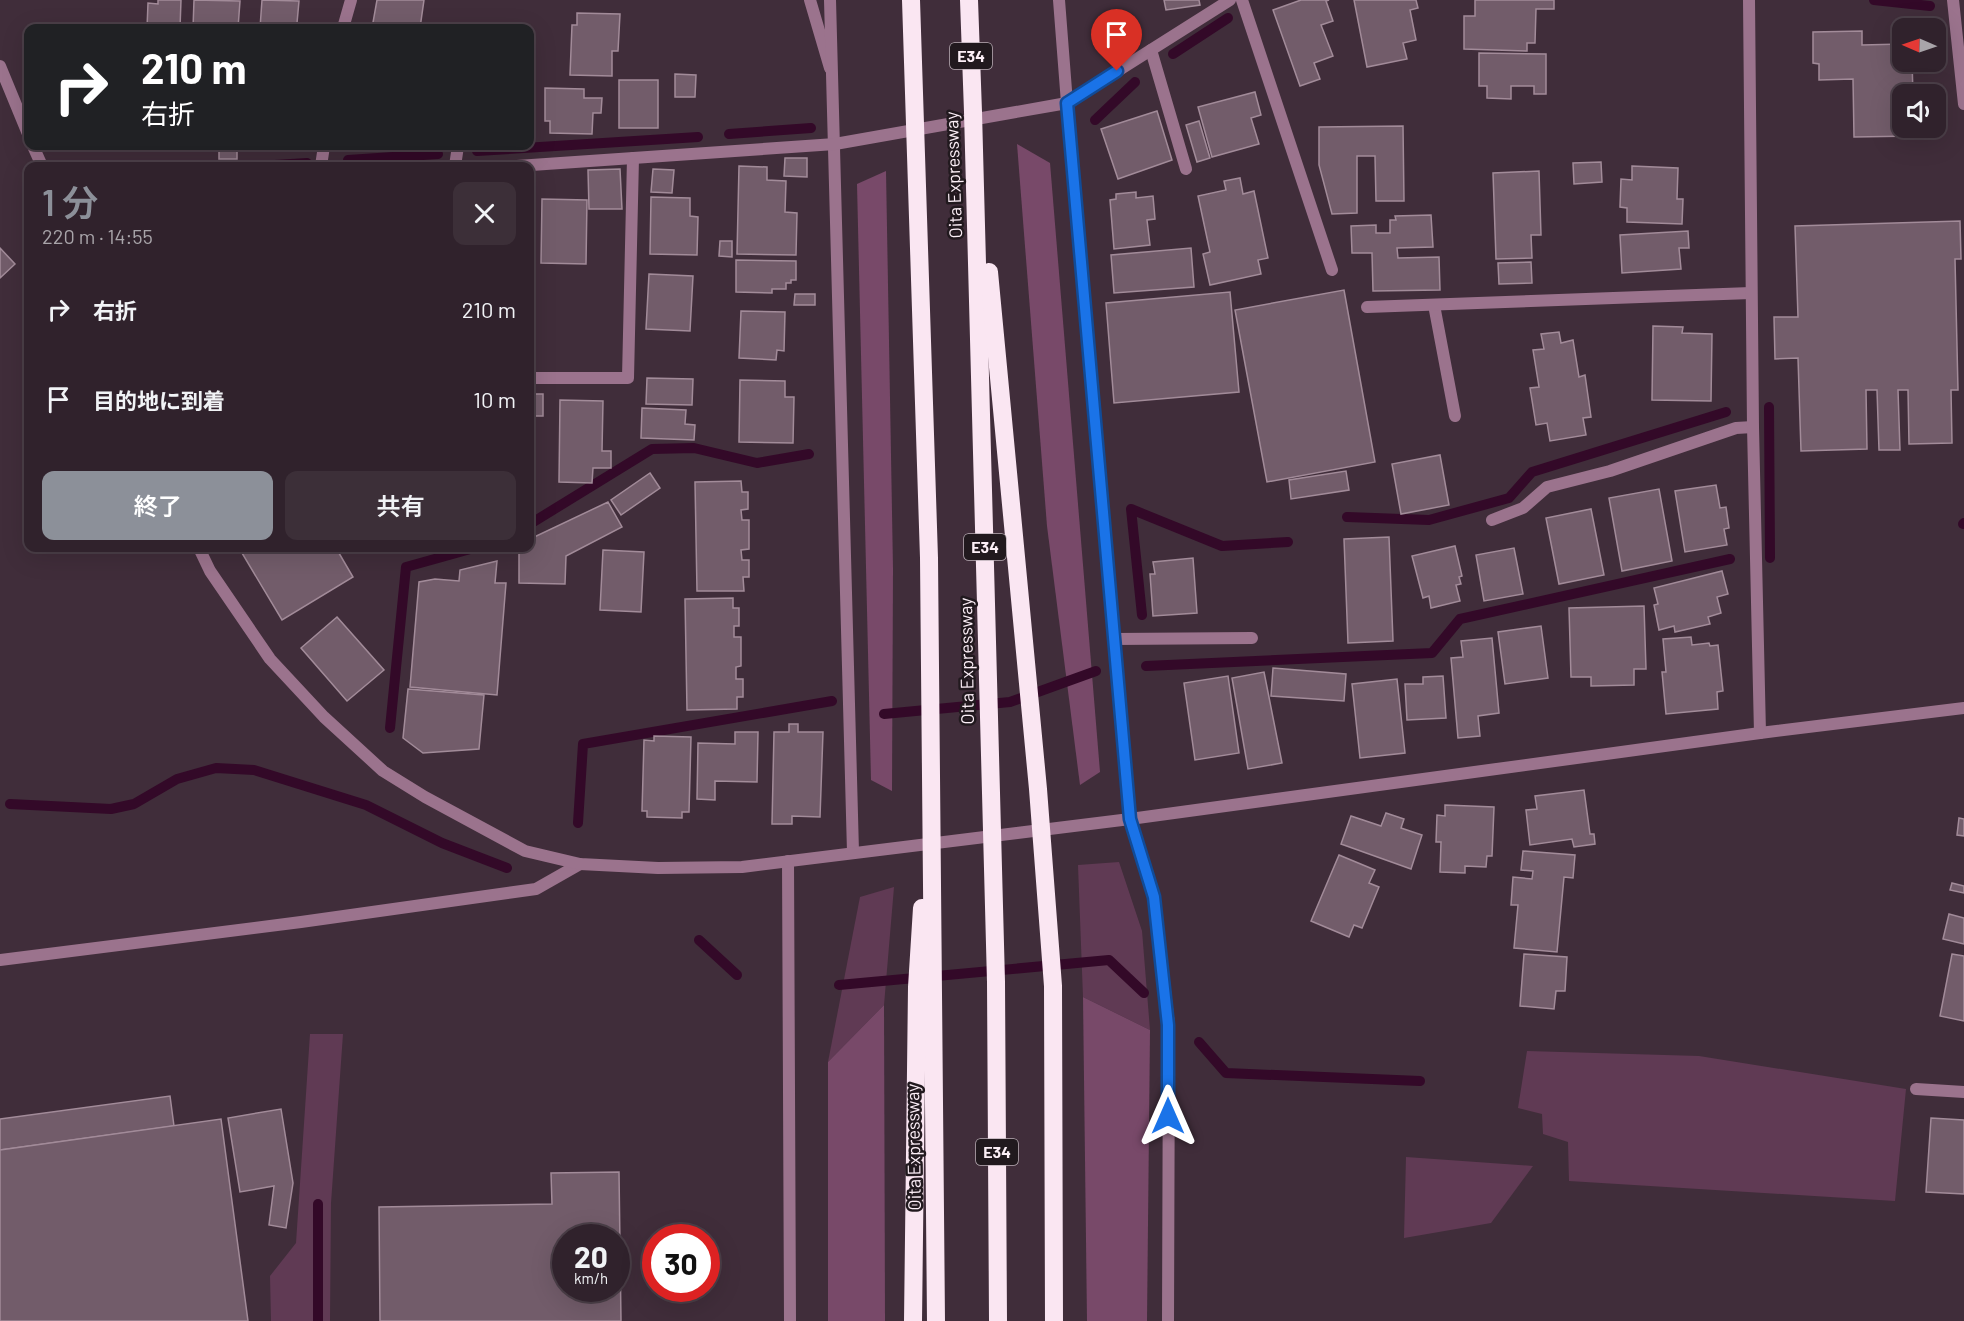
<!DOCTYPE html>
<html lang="ja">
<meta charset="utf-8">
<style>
:root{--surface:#30222c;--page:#3c2f38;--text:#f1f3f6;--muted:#a8a4a9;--line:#4b3f48;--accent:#8c9099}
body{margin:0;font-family:Barlow,"Noto Sans JP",sans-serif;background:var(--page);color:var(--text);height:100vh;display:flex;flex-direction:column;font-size:22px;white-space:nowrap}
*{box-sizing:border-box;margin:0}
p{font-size:20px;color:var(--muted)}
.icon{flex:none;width:33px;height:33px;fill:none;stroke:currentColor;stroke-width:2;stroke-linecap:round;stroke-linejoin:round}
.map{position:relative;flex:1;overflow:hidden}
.details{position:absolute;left:24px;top:162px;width:510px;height:390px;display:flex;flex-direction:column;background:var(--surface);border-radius:12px;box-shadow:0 6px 24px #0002,0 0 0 2px var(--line)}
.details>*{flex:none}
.hud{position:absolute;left:24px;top:24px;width:510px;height:126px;border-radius:12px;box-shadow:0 6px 24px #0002,0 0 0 2px var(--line);background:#202124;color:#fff;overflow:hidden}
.needle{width:39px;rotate:272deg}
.tools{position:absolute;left:1892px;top:18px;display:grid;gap:12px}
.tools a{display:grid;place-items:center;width:54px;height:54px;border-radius:12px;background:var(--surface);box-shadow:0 6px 24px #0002,0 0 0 2px var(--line);font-size:30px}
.speed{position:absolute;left:552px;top:1224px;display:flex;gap:12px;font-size:30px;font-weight:700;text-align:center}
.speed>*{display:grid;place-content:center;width:78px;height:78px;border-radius:50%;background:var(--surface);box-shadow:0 6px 24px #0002,0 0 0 2px var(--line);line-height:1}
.speed small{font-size:15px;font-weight:400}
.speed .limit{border:9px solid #d22;background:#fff;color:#111}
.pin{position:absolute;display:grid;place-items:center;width:51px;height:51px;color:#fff;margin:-62px -26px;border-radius:50% 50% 50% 0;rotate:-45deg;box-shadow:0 0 6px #0007}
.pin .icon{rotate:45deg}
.me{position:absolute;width:66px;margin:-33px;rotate:0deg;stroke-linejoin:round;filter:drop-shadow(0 0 4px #0008)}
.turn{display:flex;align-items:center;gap:21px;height:126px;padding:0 18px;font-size:27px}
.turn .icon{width:78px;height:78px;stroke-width:2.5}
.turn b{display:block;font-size:42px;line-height:51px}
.round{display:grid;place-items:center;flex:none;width:63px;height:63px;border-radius:12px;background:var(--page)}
.head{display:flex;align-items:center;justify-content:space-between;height:102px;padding:0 18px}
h1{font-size:36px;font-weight:600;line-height:45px;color:var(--accent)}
.cta{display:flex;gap:12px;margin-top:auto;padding:12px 18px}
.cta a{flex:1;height:69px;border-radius:12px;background:var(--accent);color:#fff;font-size:24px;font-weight:600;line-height:69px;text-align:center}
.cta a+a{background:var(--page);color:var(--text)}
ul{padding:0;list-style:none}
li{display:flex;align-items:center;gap:18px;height:90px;padding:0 18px}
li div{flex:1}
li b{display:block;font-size:22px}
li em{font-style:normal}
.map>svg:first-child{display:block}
</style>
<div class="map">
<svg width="1964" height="1321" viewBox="0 0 1964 1321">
<rect width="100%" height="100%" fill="#402d3a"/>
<!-- green -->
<g fill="#603a54">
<path d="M1119,862L1142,931L1150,1030L1083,997L1078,865Z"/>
<path d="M894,887L884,1005L828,1062L860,897Z"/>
<path d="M310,1034H343L331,1203L330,1321H271L270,1276L296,1243Z"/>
<path d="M1527,1051L1699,1056L1906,1089L1895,1201L1569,1181L1568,1142L1543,1134L1542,1114L1518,1108Z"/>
<path d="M1406,1157L1533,1166L1491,1223L1404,1238Z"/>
</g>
<!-- forest -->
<g fill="#784969">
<path d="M1017,144L1050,163L1100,772L1080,785L1047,526Z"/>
<path d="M886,171L893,569L892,791L871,780L857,184Z"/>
<path d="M1083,997L1150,1030L1147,1321H1087Z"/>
<path d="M884,1005L885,1321H828V1062Z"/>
</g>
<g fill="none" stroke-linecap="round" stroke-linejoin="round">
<!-- stream -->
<g stroke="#330928" stroke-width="10">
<path d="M1874,0L1930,6"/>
<path d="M1173,54L1228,18"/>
<path d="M1095,120L1135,82"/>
<path d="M729,134L811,128"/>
<path d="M477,151L698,137"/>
<path d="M348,160L438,154"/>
<path d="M259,166L307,163"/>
<path d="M1769,407L1770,558"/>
<path d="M1347,517L1429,520L1509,498L1532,472L1726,412"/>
<path d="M530,524L652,449L694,448L757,463L809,454"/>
<path d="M1963,524L1964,523"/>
<path d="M1142,615L1131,509L1222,546L1288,542"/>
<path d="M1146,666L1432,653L1460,619L1730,559"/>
<path d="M884,714L1010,702L1096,671"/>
<path d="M390,728L406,567L474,548"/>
<path d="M10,804L111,809L134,804L177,779L216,768L254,770L366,805L442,843L507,868"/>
<path d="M578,823L583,744L832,701"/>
<path d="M699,940L737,975"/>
<path d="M839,985L1109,960L1144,993"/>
<path d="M1199,1042L1226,1073L1420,1081"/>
<path d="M318,1321V1204"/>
</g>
</g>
<!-- building -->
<g fill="#725c6a" stroke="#a28b99" stroke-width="1.5" fill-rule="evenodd">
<path d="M158,0H181L180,28H147L148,3L158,4Z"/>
<path d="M194,0L240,1L238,28H193Z"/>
<path d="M262,0L299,1L297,23H308L307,28H260Z"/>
<path d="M377,0H424L420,28H372Z"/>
<path d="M1164,0H1199L1200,5L1166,10Z"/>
<path d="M1301,0H1329L1326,1L1333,21L1321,25L1333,56L1314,63L1320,79L1300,86L1273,10Z"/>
<path d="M1354,0H1416L1418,8L1410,10L1416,40L1403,43L1407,59L1367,67Z"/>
<path d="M1475,0H1554V9H1536L1535,43H1527V51L1464,49V16H1475Z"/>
<path d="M577,13L620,14L618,51H612V76L570,75L572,25H577Z"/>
<path d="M1862,31V45L1902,44V62H1912L1913,94H1902V128H1913V136L1854,137L1853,79L1819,80V64L1813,63V32Z"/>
<path d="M1479,53L1546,54V94H1534V86H1511V99L1487,98V86H1479Z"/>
<path d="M675,74L696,75L695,97H675Z"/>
<rect x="619" y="80" width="39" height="48"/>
<path d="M545,88L584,89V98H602L601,113H593L592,134L550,133V121H545Z"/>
<path d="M1255,92L1261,115L1251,118L1259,144L1212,157L1198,107Z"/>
<path d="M1157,111L1172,160L1118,179L1101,129Z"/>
<path d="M1199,121L1210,158L1197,162L1186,125Z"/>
<path d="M1403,126L1404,201H1376L1375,156H1357V213L1332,214L1319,165V127Z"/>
<rect x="219" y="146" width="18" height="13"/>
<path d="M785,158H807V177L784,176Z"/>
<path d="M1601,162L1602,182L1574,184L1573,163Z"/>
<path d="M739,166L767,167V180L786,181L785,212L797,213L796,255L737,254Z"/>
<path d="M1632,166L1678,168L1677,199H1683L1682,224L1627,222V208L1620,207L1621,179L1632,180Z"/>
<path d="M620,169L622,209H589L588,170Z"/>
<path d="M653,169L674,170L672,193L651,192Z"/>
<path d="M1539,171L1541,235H1531L1532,258L1496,259L1493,173Z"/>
<path d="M1240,178L1243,194L1254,191L1268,258L1258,260L1261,274L1210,285L1203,254L1210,252L1198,196L1226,190L1224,181Z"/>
<path d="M1136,192V198L1153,196L1155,219L1147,220L1150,245L1114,249L1110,200L1116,199V194Z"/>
<path d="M651,197L690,198V216L698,217L697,255L650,254Z"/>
<path d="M542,199L587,200L586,264L541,263Z"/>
<path d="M1431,215L1433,247L1397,248L1398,258L1439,257L1440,290L1373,291L1372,253H1352L1351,226L1376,225V233H1390V220H1396L1395,216Z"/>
<path d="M1960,221L1961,259H1955L1958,390H1951L1952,443L1909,444L1908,390H1898L1900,450H1879L1877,390H1866L1867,449L1801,451L1798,358L1775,359L1774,317H1798L1795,226Z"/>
<path d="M1688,231L1689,248H1679L1681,269L1622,273L1620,235Z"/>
<path d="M720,241H732V257L719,256Z"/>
<path d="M0,248L15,264L0,278Z"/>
<path d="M1191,248L1194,287L1114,293L1111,255Z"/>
<path d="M736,260L796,261V280H791V283H786V289H772V293L736,292Z"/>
<path d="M1531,262L1532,283L1499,284L1498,263Z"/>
<path d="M649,274L693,276L690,331L646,329Z"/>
<path d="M1344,290L1375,462L1267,482L1235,310Z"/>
<path d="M1230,292L1239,392L1114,403L1106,303Z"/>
<path d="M795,294H815V305H794Z"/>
<path d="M741,311L785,312L784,351L777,350L776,360L739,358Z"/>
<path d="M1653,326L1683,327L1682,333L1712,334L1711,401L1652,400Z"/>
<path d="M1559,332L1561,343L1573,340L1579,377L1585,375L1591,417L1583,418L1586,435L1550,441L1547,423L1536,425L1530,388L1539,387L1533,350L1544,349L1541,334Z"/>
<rect x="530" y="341" width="3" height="19"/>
<path d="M647,378L693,379L692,405L646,404Z"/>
<path d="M740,380L785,381V397H794L793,443L739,442Z"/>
<rect x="530" y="394" width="13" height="22"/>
<path d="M560,400L603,401L602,451H611V468H593L592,483L559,482Z"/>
<path d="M642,408L686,410L685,424L695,425L694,440L641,438Z"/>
<path d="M1440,455L1449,505L1401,514L1392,464Z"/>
<path d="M1346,471L1349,490L1291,499L1289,480Z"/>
<path d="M650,473L660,488L621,515L611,500Z"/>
<path d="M741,481L742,492H748V509L741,510L742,520H749V549L741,550L742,560H749V577H743L744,591H697L695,482Z"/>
<path d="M1716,485L1720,508L1726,507L1729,528L1724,529L1727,545L1685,552L1675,491Z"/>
<path d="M1659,489L1672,561L1622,571L1609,498Z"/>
<path d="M608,502L622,527L566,556L565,584L519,583V548H530V539Z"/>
<path d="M1591,509L1604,575L1559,584L1546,518Z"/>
<path d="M1389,537L1393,641L1348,643L1344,539Z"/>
<path d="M1455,546L1462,576L1459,577L1461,584L1456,585L1460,601L1431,608L1429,596L1423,598L1412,556Z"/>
<path d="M239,548H324L326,551L336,548L353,577L282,620Z"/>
<path d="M410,548H434L411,553Z"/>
<path d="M1514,548L1523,594L1484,601L1476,555Z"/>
<path d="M603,550L644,552L641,612L600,610Z"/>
<path d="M1193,558L1197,613L1153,616L1150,574H1155L1153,562Z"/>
<path d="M497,561L495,583H506L497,695L410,687L419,582L435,579L459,581L460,570Z"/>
<path d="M1722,571L1728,594L1717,597L1721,613L1708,617L1710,624L1675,632L1674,626L1659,630L1654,605L1658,604L1654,588Z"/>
<path d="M733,598V608H739V626H734V637H741V666L736,667V679H743V697H737V709L687,710L685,599Z"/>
<path d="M1644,606L1646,669H1634V685L1591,686V677H1571L1569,608Z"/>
<path d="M337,617L384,670L347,701L301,648Z"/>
<path d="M1541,626L1548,678L1505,684L1498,632Z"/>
<path d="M1691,637L1692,645L1709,643L1710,646L1718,645L1723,691L1717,692L1718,709L1666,714L1662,672H1666L1663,639Z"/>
<path d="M1492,638L1499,713L1478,716L1480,736L1458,738L1451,658L1463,657L1461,641Z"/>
<path d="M1273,668L1346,674L1344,701L1271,696Z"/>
<path d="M1264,672L1282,763L1248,769L1232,678Z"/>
<path d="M1228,676L1239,753L1195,760L1184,683Z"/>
<path d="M1443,676L1446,718L1407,720L1405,684H1423V677Z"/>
<path d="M1397,679L1405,753L1360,758L1352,684Z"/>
<path d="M408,689L484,695L479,749L423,753L403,738Z"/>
<path d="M789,724H798V732H823L820,817L792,816V824H772L774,732H789Z"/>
<path d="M735,732H758L757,782L715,781V800L697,799L698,743L735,744Z"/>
<path d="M654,736L691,737L689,812H682V818L647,817V811H642L644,740L654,741Z"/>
<path d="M1584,790L1590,834H1594L1595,844L1574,847L1572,839L1530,845L1526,810L1537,809L1535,796Z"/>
<path d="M1445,805L1494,807L1492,856H1487L1486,867L1465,866V873L1440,872L1441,842H1436L1437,815L1445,816Z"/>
<path d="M1386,813L1404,819L1401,828L1422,835L1411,869L1341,844L1351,816L1381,826Z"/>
<path d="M1959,818L1964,819V836L1957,835Z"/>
<path d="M1523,851L1575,855L1573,878L1564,877L1557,952L1514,948L1518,905H1511L1513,877L1532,879L1533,871L1521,870Z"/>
<path d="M1339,855L1375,870L1369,883L1379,887L1362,928L1354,925L1349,937L1311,921Z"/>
<path d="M1952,883L1964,886V893L1950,890Z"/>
<path d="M1949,914L1964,918V944L1943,939Z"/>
<path d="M1524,954L1567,957L1565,991H1556L1554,1009L1520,1006Z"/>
<path d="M1952,954L1964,956V1021L1940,1016Z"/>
<path d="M170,1096L174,1126L0,1150V1119Z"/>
<path d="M281,1109L293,1183L286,1228L269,1225L274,1186L240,1192L228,1118Z"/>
<path d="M1931,1118L1964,1120V1194L1926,1192Z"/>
<path d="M221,1119L248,1321H0V1150Z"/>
<path d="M619,1172L621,1321H380L379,1207L552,1204L551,1173ZM566,1238H616V1288H566Z"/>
</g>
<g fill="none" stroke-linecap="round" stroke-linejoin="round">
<!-- service -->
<g stroke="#9b738d" stroke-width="12">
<path d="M810,0L830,68"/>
<path d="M1242,0L1332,270"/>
<path d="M1953,0L1964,104"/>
<path d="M343,28L351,0"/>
<path d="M1151,50L1186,169"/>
<path d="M321,166L324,146"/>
<path d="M455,166L458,146"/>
<path d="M1434,305L1455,416"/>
<path d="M1367,307L1751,293"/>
<path d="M530,378H628L633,158"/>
<path d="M1492,520L1523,508L1547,487L1610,471L1736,428L1753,427"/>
<path d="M1114,639L1252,638"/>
</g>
<!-- minor -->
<g stroke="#9b738d" stroke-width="12">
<path d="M830,0L853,852"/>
<path d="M1059,0L1067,103L1130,819L1154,897L1169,1025L1168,1321"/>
<path d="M1749,0L1753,427L1760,733"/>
<path d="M517,166L835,144L1067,103L1230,0"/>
<path d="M788,861L790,1321"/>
<path d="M0,960L301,922L536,889L580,864"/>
<path d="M1916,1089L1964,1092"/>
</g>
<!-- tertiary -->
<g stroke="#9b738d" stroke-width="12">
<path d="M0,66L28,134"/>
<path d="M33,146L42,166"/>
<path d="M199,548L210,571L270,659L324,717L383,771L425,797L525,851L580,864L658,868L742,867L1130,819L1760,733L1964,708"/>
</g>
<!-- motorway -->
<g stroke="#fae6f2" stroke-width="18">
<path d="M911,0L929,558L936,1321"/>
<path d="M969,0L973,112L996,982L998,1321"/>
<path d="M989,272L1038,789L1053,986L1054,1321"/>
<path d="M913,1321L917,987L922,908"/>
</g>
</g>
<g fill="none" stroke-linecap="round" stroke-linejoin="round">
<defs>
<path id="route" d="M1117,71L1067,103L1130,819L1154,897L1168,1025V1116"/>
</defs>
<!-- route casing -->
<use href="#route" stroke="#114b97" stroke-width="15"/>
<!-- route -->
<use href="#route" stroke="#1a73e8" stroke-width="10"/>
</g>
<g text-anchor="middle" stroke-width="5" stroke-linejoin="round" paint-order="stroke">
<!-- shield labels -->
<g fill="#21191e" stroke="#baafb6" stroke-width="1.5">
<rect x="950" y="43" width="42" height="26" rx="4.5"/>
<rect x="964" y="534" width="42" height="26" rx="4.5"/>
<rect x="976" y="1139" width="42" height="26" rx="4.5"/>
</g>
<g font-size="16" font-weight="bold" fill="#fceff7">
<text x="971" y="62">E34</text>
<text x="985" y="553">E34</text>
<text x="997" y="1158">E34</text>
</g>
<!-- street labels -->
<g font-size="18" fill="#fceff7" stroke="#21191e">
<text transform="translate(954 175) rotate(-92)" y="6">Oita Expressway</text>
<text transform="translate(967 661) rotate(-91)" y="6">Oita Expressway</text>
<text transform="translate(914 1147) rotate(-91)" y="6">Oita Expressway</text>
</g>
</g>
</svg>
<div class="tools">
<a><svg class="needle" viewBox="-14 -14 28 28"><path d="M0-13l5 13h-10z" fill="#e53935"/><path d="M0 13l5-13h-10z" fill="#a8a4a9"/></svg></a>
<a><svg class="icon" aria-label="sound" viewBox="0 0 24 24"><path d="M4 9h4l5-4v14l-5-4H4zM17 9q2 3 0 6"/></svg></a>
</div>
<div class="speed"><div>20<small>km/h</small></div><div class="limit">30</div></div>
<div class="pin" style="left:1117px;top:71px;background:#d93025"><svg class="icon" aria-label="arrive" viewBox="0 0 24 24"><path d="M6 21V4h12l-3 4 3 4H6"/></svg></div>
<svg class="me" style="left:1168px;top:1116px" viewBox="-20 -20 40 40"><path d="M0-17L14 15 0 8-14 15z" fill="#1a73e8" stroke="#fff" stroke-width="4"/></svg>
<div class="hud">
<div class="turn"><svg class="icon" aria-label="right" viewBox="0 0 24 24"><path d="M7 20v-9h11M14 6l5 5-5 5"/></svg><div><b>210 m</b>右折</div></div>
</div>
<section class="details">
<div class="head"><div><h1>1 分</h1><p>220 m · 14:55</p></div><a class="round"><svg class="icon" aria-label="close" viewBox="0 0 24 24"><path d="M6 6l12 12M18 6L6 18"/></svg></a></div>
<ul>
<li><svg class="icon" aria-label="right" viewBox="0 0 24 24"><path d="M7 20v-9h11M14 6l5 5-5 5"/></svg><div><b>右折</b></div><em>210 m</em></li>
<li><svg class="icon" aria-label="arrive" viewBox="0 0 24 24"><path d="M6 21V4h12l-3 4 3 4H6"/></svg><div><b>目的地に到着</b></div><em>10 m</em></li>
</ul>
<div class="cta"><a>終了</a><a>共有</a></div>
</section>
</div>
